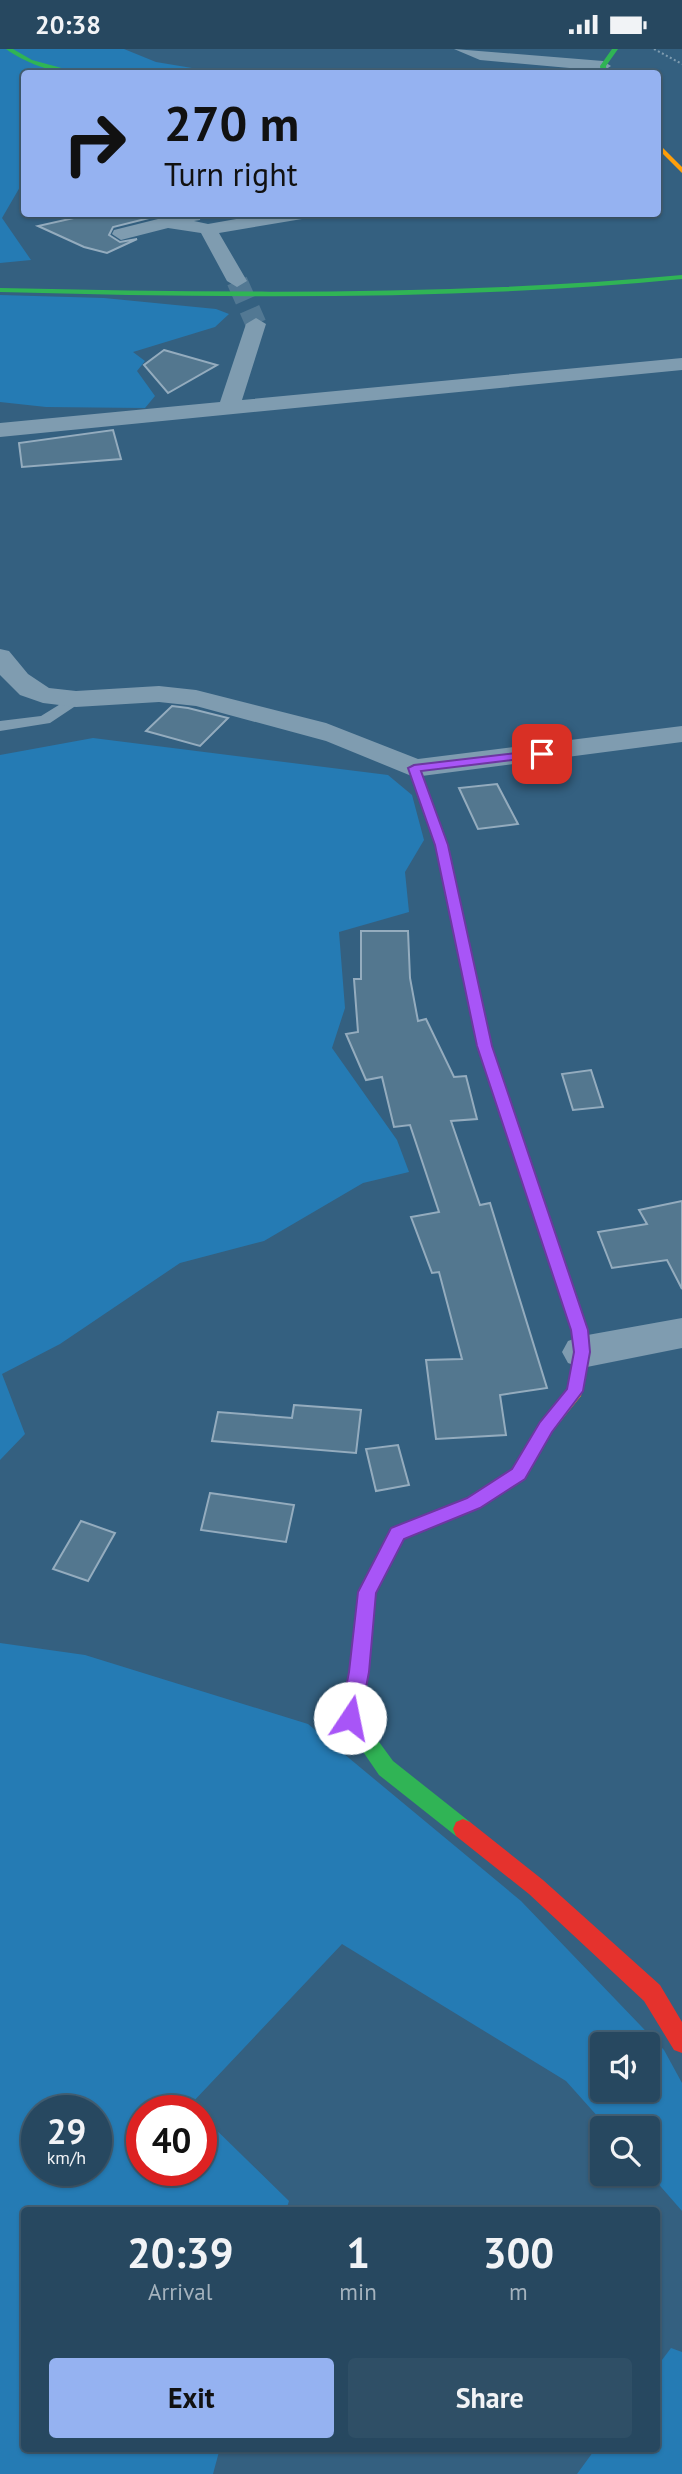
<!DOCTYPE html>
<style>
:root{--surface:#274860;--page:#2f4f66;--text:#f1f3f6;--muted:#a4b2bd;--line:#436075;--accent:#95b2f1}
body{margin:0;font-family:"PT Sans",sans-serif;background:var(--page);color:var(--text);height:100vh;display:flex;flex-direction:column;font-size:26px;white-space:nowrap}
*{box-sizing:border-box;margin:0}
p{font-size:23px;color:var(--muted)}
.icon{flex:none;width:38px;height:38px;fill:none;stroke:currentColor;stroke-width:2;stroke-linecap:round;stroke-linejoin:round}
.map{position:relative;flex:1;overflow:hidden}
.panel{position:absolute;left:21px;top:2158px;width:639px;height:245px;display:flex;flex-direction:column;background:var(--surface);border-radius:7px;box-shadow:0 2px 5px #0004,0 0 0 2px var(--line)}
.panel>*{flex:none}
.top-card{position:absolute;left:21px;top:21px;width:640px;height:147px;border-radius:7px;box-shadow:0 2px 5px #0004,0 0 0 2px var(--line);background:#95b2f1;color:#111;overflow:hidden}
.controls{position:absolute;left:590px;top:1983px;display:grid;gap:14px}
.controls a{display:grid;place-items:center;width:70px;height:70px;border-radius:7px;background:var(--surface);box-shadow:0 2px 5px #0004,0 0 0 2px var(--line);font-size:35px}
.speed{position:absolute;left:21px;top:2046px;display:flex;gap:14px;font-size:35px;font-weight:700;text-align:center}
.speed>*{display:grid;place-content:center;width:91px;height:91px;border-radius:50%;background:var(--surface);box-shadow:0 2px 5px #0004,0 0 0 2px var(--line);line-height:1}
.speed small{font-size:18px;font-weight:400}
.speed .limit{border:10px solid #d22;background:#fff;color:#111}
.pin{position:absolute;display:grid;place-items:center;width:60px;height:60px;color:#fff;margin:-30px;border-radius:14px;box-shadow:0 4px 10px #0006}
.me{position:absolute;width:77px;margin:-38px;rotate:11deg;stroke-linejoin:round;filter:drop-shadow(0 0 5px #0008)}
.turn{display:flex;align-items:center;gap:24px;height:147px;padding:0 28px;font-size:32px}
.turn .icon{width:91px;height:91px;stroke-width:2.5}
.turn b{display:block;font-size:49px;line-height:60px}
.eta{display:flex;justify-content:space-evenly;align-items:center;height:119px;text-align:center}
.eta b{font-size:42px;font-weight:600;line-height:49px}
.action{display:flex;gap:14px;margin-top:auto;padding:14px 28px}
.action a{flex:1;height:80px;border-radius:7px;background:var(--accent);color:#111;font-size:28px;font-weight:600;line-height:80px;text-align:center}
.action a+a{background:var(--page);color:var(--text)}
.status{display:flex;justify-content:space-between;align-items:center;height:49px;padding:0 35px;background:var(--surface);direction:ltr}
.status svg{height:19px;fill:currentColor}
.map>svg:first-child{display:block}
</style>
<div class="status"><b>20:38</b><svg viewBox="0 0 49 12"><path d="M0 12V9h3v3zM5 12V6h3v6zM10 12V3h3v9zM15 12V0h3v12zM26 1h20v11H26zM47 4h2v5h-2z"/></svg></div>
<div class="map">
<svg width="682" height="2425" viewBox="0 0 682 2425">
<rect width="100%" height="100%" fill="#346080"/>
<!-- green -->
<g fill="#257bb4" fill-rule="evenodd">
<path d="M0,0H124L156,13L222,24H24V131L2,169L31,211L0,214Z"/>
<path d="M0,246L104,249L216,260L229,265L215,278L133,303L145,312L137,322L155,347L145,359L46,358L0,353Z"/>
<path d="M93,689L388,726L412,746L424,791L405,823L409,863L339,883L345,959L332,999L397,1091L409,1123L363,1134L264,1192L180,1214L60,1295L2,1325L25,1385L0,1411V706Z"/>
<path d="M0,1594L85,1606L308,1675L521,1852L664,2001L682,2034V2162L648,2123V2079H608L566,2032L342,1895L191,2055L196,2061L142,2062V2121H201V2066L289,2152L286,2161H24V2399H220L213,2425H0ZM602,1995H648V2040H602ZM37,2062H96V2121H37Z"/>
<path d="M671,2299L682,2303V2425H577L596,2399H656V2319Z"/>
</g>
<!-- building -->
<g fill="#53778f" stroke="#94acbe" stroke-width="2">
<path d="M96,164H169L113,178L109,186L120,193L137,190L107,204L84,198L38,177Z"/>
<path d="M164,301L217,316L168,344L144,316Z"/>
<path d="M113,381L121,410L22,418L19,394Z"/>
<path d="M172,657L188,659L228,669L200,697L146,682Z"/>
<path d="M497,735L518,775L478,780L459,739Z"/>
<path d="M361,882H408L410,929L418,972L426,970L454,1028L466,1027L477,1070L451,1072L480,1156L490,1154L547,1339L500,1346L506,1386L436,1390L426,1311L462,1310L439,1223L432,1224L411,1168L439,1163L410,1076L394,1078L382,1028L366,1031L346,985L358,983L354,930H361Z"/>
<path d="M591,1021L603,1058L573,1061L562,1025Z"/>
<path d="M682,1152V1240L667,1211L612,1219L598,1183L647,1175L639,1161Z"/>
<path d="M294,1356L361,1361L356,1404L212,1392L218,1363L292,1369Z"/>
<path d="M398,1396L409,1436L376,1442L366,1400Z"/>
<path d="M210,1444L294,1456L286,1493L201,1481Z"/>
<path d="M81,1472L115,1484L88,1532L53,1520Z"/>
</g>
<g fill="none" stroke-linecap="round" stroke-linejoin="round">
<!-- street-tunnel -->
<path stroke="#527893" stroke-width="21" stroke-dasharray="21 10" stroke-linecap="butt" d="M237,232L256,275"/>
<!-- path -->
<path stroke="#7f9cb0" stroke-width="2" stroke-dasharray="2 2.5" stroke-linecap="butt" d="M654,0L682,15"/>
<!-- lane -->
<path fill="#7f9cb0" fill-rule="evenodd" d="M75,646L83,651L80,654L50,674L0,682V672L41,667Z"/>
<!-- street -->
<g fill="#7f9cb0" fill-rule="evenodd">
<path d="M454,0L603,12L611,17L603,22L480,11Z"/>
<path d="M182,164H201L200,171L194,172L208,175L271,164H317L308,169L219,184L247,232L237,238L227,232L201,184L168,179L121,191L112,185L114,181Z"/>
<path d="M256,269L266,275L242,351L682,309V321L0,388V374L220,353L246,275Z"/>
<path d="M0,600L9,602L28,625L49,639L76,642L159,637L196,641L326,674L418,710L682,677V693L414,728L326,692L196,657L159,653L76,658L43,654L20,646L0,626Z"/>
<path d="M682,1269V1299L582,1319L568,1314L562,1303L568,1292L582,1287Z"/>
</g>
<!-- fast -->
<g fill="#30b455" fill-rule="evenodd">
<path d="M6,0H13L32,11L80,24C57,26 25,14 6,0Z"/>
<path d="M612,0H618L606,17L607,24H601L600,17Z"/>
<path d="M682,226V230C455,252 228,249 0,243V239C228,244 455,247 682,226Z"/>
<path d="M414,715L420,719L447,796L492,997L569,1227L567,1231H555L553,1227L478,997L435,796L408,719Z"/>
<path d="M430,1465L436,1467L439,1472L436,1477L403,1490L376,1543L369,1623L360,1667L393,1712L470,1773L473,1780L470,1787L463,1790L456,1787L379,1726L340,1669L349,1623L358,1543L391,1480Z"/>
</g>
<!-- slow -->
<g fill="#ff9f0a" fill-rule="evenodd">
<path d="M658,94L682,118V124L658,100Z"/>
<path d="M561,1221L567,1223L569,1227L587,1281L590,1303L581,1347L552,1383L525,1430L479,1459L430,1479L424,1477L421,1472L424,1467L467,1449L513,1420L540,1373L567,1340L574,1303L571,1281L553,1227L555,1223Z"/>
</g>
<!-- jam -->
<path fill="#e5322d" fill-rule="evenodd" d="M463,1770L470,1773L543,1831L660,1936L682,1973V2004L674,2001L644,1952L529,1845L456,1787L453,1780L456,1773Z"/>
</g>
<!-- route -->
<path fill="#a855f7" stroke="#6d37a1" stroke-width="2" d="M542,701L546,702V707L421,722L448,796L492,997L588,1281L590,1303L583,1342L552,1383L525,1430L480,1459L404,1490L376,1544L369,1623L360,1669L357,1676L350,1678L343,1676L340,1669L349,1623L358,1543L391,1479L467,1449L512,1420L540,1373L567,1340L574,1303L571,1281L477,997L435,796L408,719L414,716Z"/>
</svg>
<div class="controls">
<a><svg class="icon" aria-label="sound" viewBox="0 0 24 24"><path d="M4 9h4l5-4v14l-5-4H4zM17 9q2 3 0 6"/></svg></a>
<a><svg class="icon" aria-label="search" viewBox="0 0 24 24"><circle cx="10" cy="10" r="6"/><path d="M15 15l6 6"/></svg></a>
</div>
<div class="speed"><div>29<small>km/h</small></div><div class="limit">40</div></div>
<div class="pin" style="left:542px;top:705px;background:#d93025"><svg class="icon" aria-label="arrive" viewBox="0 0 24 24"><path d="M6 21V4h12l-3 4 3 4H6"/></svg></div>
<svg class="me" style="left:350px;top:1669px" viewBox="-20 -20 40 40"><circle r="19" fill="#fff"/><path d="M0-13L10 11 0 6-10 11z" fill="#a855f7"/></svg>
<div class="top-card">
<div class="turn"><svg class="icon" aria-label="right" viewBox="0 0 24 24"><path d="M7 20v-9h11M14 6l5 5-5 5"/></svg><div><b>270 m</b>Turn right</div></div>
</div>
<section class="panel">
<div class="eta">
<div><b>20:39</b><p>Arrival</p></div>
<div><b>1</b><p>min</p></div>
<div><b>300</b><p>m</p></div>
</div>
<div class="action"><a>Exit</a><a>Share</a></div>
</section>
</div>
